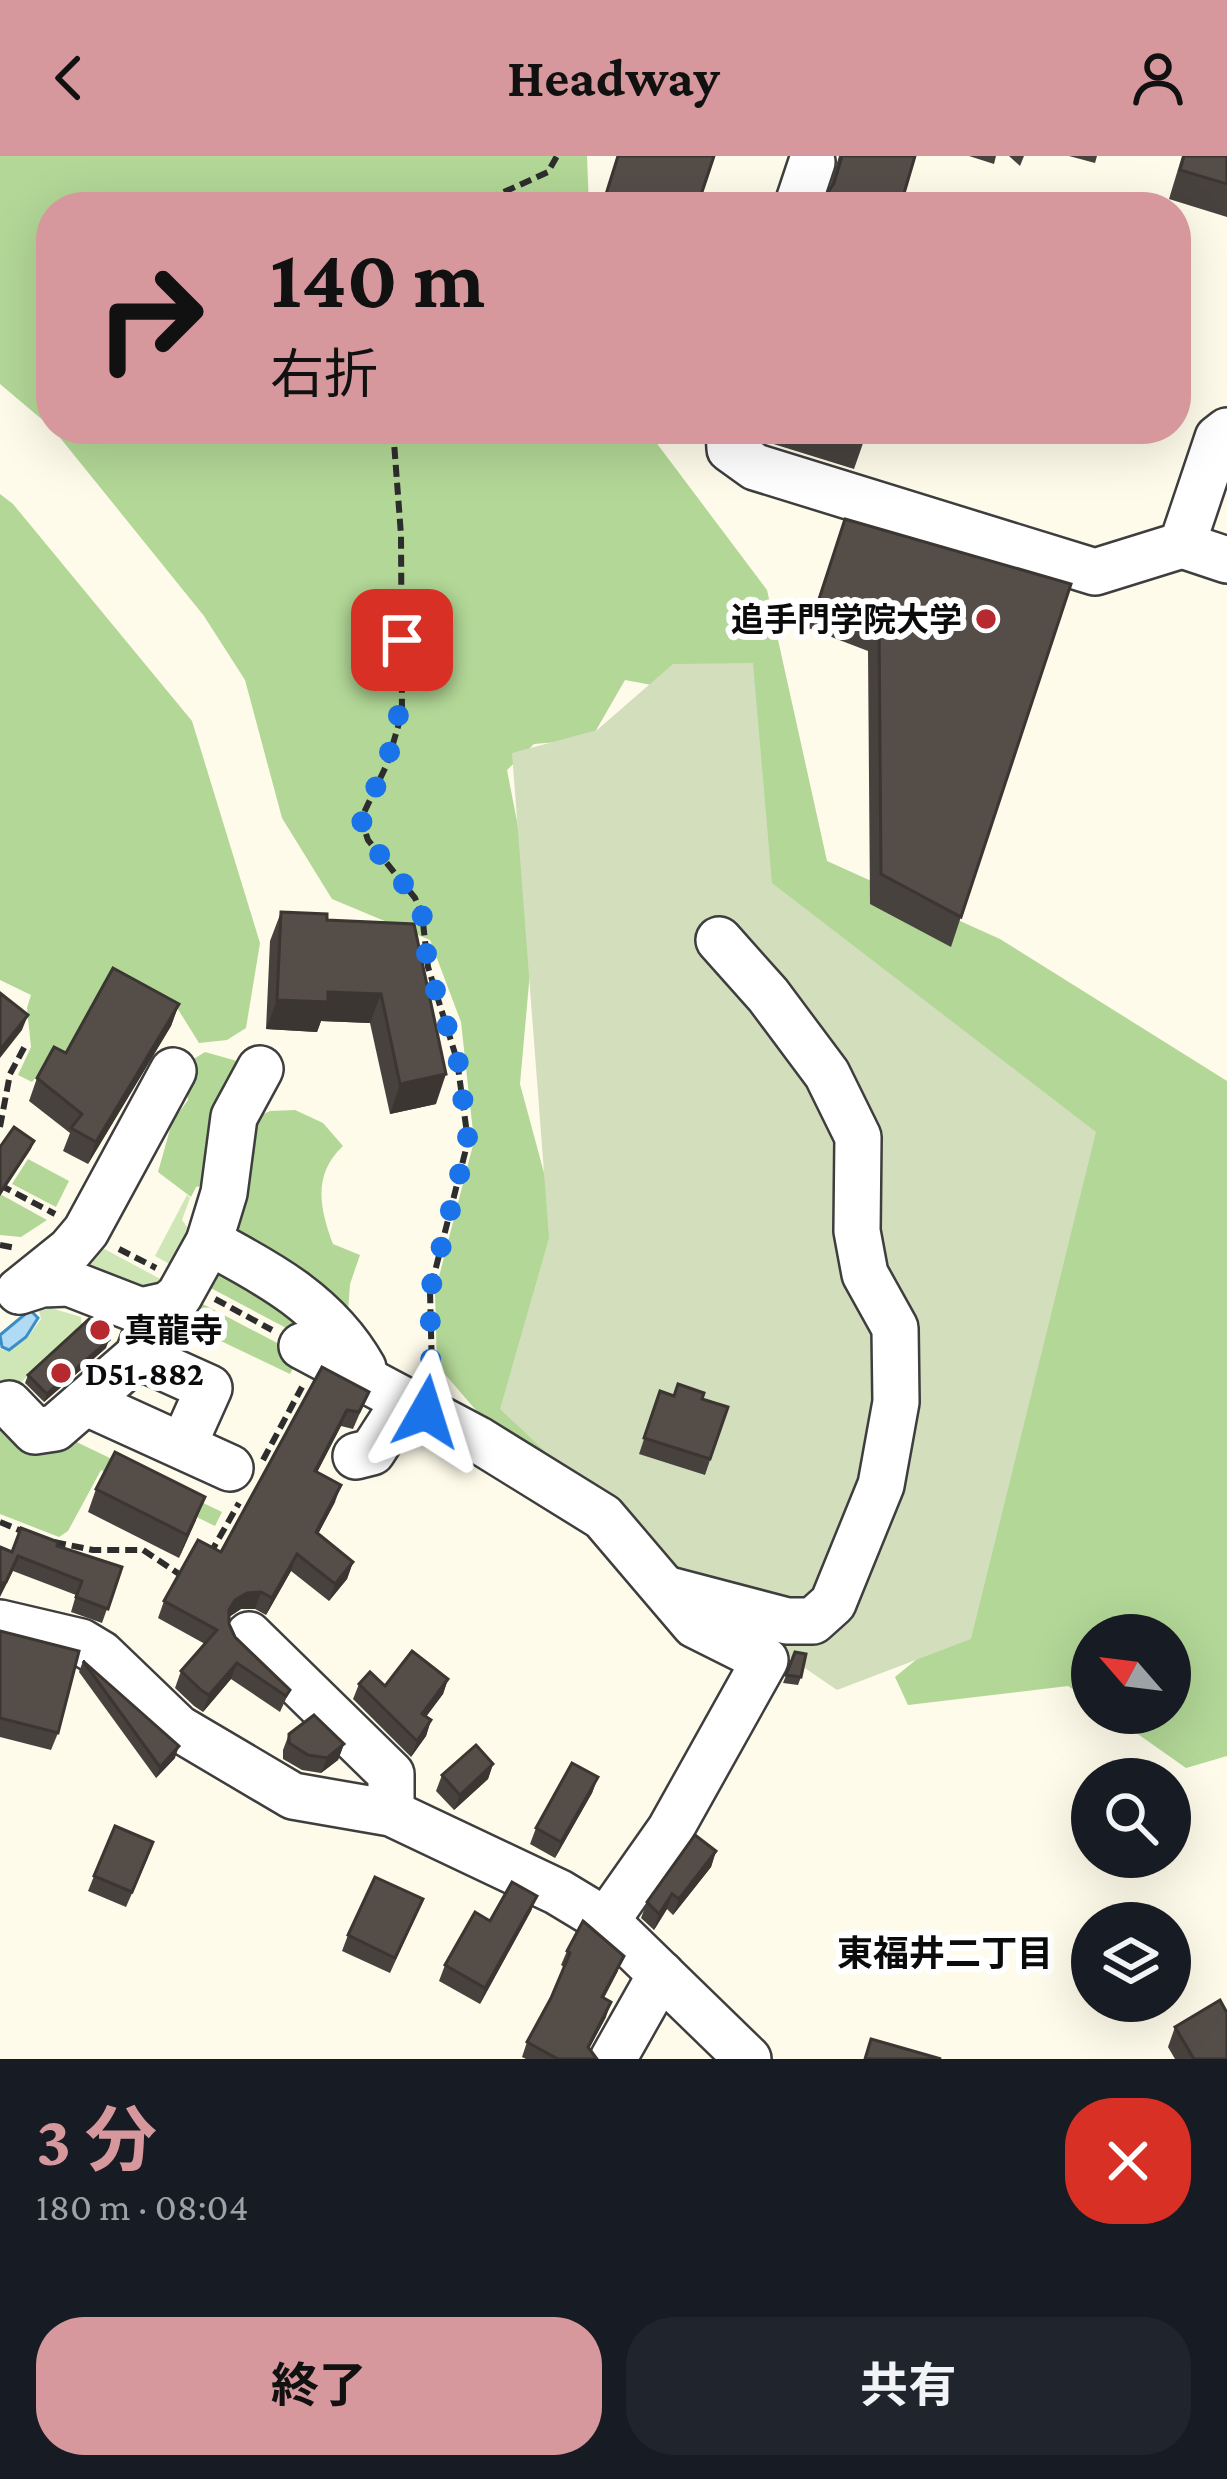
<!DOCTYPE html>
<html lang="ja">
<meta charset="utf-8">
<style>
:root{--surface:#171b24;--page:#20242c;--text:#f1f3f6;--muted:#9ea1a6;--accent:#d6989c}
body{margin:0;font-family:"Crimson Pro","Noto Sans JP",serif;background:var(--page);color:var(--text);height:100vh;display:flex;flex-direction:column;font-size:45px;white-space:nowrap}
*{box-sizing:border-box;margin:0}
p{font-size:39px;color:var(--muted)}
.icon{flex:none;width:66px;height:66px;fill:none;stroke:currentColor;stroke-width:2;stroke-linecap:round;stroke-linejoin:round}
.map{position:relative;height:1903px;overflow:hidden}
.drawer{display:flex;flex-direction:column;background:var(--surface);flex:1}
.drawer>*{flex:none}
.top-card{position:absolute;left:36px;top:36px;width:1155px;height:252px;border-radius:48px;box-shadow:0 12px 48px #0002;background:#d6989c;color:#111;overflow:hidden}
.needle{width:78px;rotate:298deg}
.fabs{position:absolute;left:1071px;top:1458px;display:grid;gap:24px}
.fabs a{display:grid;place-items:center;width:120px;height:120px;border-radius:50%;background:var(--surface);box-shadow:0 12px 48px #0002;font-size:60px}
.pin{position:absolute;display:grid;place-items:center;width:102px;height:102px;color:#fff;margin:-51px;border-radius:24px;box-shadow:0 6px 18px #0006}
.me{position:absolute;width:132px;margin:-66px;rotate:6deg;stroke-linejoin:round;filter:drop-shadow(0 0 9px #0008)}
.turn{display:flex;align-items:center;gap:42px;height:252px;padding:0 36px;font-size:54px}
.turn .icon{width:156px;height:156px;stroke-width:2.5}
.turn b{display:block;font-size:84px;line-height:102px}
.round{display:grid;place-items:center;flex:none;width:126px;height:126px;border-radius:48px;background:var(--page)}
.overview{display:flex;align-items:center;justify-content:space-between;height:204px;padding:0 36px}
h1{font-size:72px;font-weight:700;line-height:90px;color:var(--accent)}
.action{display:flex;gap:24px;margin-top:auto;padding:24px 36px}
.action a{flex:1;height:138px;border-radius:48px;background:var(--accent);color:#111;font-size:48px;font-weight:700;line-height:138px;text-align:center}
.action a+a{background:var(--page);color:var(--text)}
header{display:flex;justify-content:space-between;align-items:center;height:156px;padding:0 36px;background:var(--accent);color:#111;font-size:54px;font-weight:700}
.map>svg:first-child{display:block}
</style>
<header><svg class="icon" aria-label="back" viewBox="0 0 24 24"><path d="M15 5l-7 7 7 7"/></svg>Headway<svg class="icon" aria-label="person" viewBox="0 0 24 24"><circle cx="12" cy="8" r="4"/><path d="M4 21q1-7 8-7t8 7"/></svg></header>
<div class="map">
<svg width="1227" height="1903" viewBox="0 0 1227 1903">
<rect width="100%" height="100%" fill="#fefbea"/>
<!-- green -->
<g fill="#cfe7b6">
<path d="M187,1039L190,1042L182,1064L187,1071L194,1070L177,1112L155,1100Z"/>
<path d="M97,1089L166,1126L145,1139L77,1111Z"/>
<path d="M51,1152L81,1161L82,1171L10,1236H0V1193L9,1195L27,1182L41,1163L39,1155Z"/>
</g>
<!-- forest -->
<g fill="#b2d796">
<path d="M0,0H587L589,51H51V271L0,228Z"/>
<path d="M53,273H646L767,434L827,705L1000,783L1227,925V1600L1186,1612L1108,1557H1170V1479H1092V1546L1068,1530L908,1549L895,1521L961,1467L743,750L711,540L625,524L591,583L534,588L507,614L523,696L530,816L520,928L547,1028L579,1314L493,1274L437,1209L435,1136L474,985L461,866L430,784L332,743L282,662L245,524L204,460Z"/>
<path d="M0,338L13,348L192,565L260,787L246,872L227,884L199,887L171,842L123,821L103,831L57,914L45,910L32,926L18,919L31,891L27,852L31,839L0,824Z"/>
<path d="M205,896L244,907L207,1029L196,1031L191,1041L158,1016L172,966L188,944L184,909Z"/>
<path d="M295,954L323,967L343,990C313,1018 319,1051 333,1088L360,1099L350,1128L348,1155L228,1086L250,964L270,955Z"/>
<path d="M28,1003L69,1025L56,1051L12,1028Z"/>
<path d="M0,1038L47,1064L21,1081L0,1079Z"/>
<path d="M221,1104L293,1149L307,1183L207,1130Z"/>
<path d="M199,1146L300,1199L290,1218L181,1166Z"/>
<path d="M0,1255L62,1279L222,1356L215,1370L101,1314L68,1375L59,1381L0,1358Z"/>
</g>
<!-- cemetery -->
<path fill="#d3debd" d="M753,507L772,727L1096,976L971,1483L837,1534L691,1434L500,1253L549,1082L512,597L597,574L673,508Z"/>
<!-- water -->
<path fill="#b1daf4" stroke="#3a8ec8" stroke-width="3" d="M30,1154L38,1162L26,1181L9,1194L2,1191L0,1179Z"/>
<g fill="none" stroke-linecap="round" stroke-linejoin="round">
<defs>
<g id="minor">
<path d="M797,51L812,6"/>
<path d="M729,273L730,293L755,311L1095,416L1182,389L1218,282L1227,275"/>
<path d="M1182,389L1227,404"/>
<path d="M209,1086C270,1118 328,1150 363,1212"/>
<path d="M19,1135L70,1094L86,1075L173,915"/>
<path d="M20,1135L42,1128L69,1127L141,1155L168,1149L179,1140L209,1086L224,1037L234,961L260,913"/>
<path d="M302,1190L477,1283L603,1361L695,1469L765,1504L670,1674L606,1765"/>
<path d="M138,1200L209,1232L183,1290"/>
<path d="M85,1246L230,1312"/>
<path d="M9,1248L35,1275L55,1272L138,1200L155,1154"/>
<path d="M356,1300L372,1296L405,1245"/>
<path d="M665,1433L787,1465H813L833,1447L881,1329L896,1246L895,1172L865,1118L857,1075L858,981L827,918L768,839L719,784"/>
<path d="M0,1467L81,1486L101,1498L178,1572L293,1640L391,1657L558,1736L606,1765L748,1903"/>
<path d="M249,1479L391,1618V1657"/>
<path d="M613,1903L661,1818"/>
</g>
</defs>
<!-- minor casing -->
<use href="#minor" stroke="#3e3e3e" stroke-width="50"/>
<!-- path -->
<g stroke="#2d2d2d" stroke-width="6" stroke-dasharray="12 6" stroke-linecap="butt">
<path d="M471,51L548,16L557,0"/>
<path d="M393,273L401,379L402,557L387,608L361,663L368,684L415,742L422,758L428,811L457,904L468,985L430,1135L432,1217"/>
<path d="M0,971L10,918L26,888"/>
<path d="M0,1029L55,1058"/>
<path d="M0,1089L16,1092"/>
<path d="M119,1093L156,1112"/>
<path d="M215,1143L272,1174"/>
<path d="M263,1304L302,1231"/>
<path d="M0,1366L24,1376"/>
<path d="M54,1386L93,1394H143L182,1420"/>
<path d="M210,1398L239,1347"/>
</g>
<!-- minor -->
<use href="#minor" stroke="#fff" stroke-width="45"/>
</g>
<!-- wall -->
<g fill="#48423e">
<path d="M839,0H915L826,39L829,34Z"/>
<path d="M969,0H996L994,8Z"/>
<path d="M1009,0H1024L1020,10Z"/>
<path d="M1069,0H1097L1095,7Z"/>
<path d="M1182,0H1227V61L1169,43Z"/>
<path d="M755,273H868L854,313L767,286L756,279Z"/>
<path d="M845,363L1071,428L951,791L870,748L868,495L808,472Z"/>
<path d="M281,756L327,764L414,768L436,948L390,958L370,867L321,865L317,876L266,873L270,785Z"/>
<path d="M179,848L171,870L88,1008L63,995L70,977L29,945L37,922L66,897Z"/>
<path d="M106,1192L44,1246L25,1227L28,1219Z"/>
<path d="M322,1211L369,1236L353,1273L341,1270L317,1316L335,1346L318,1378L353,1406L347,1423L329,1445L291,1415L266,1459L255,1453H241L229,1461V1468L235,1481L290,1534L280,1556L231,1523L203,1556L194,1550L175,1532L181,1515L205,1488L158,1462L164,1445L221,1396Z"/>
<path d="M660,1235L674,1240L702,1243L728,1251L705,1319L639,1298Z"/>
<path d="M96,1333L196,1364L179,1402L88,1356Z"/>
<path d="M57,1390L122,1411L102,1467L71,1456L76,1439L13,1415L12,1396Z"/>
<path d="M0,1475L58,1577L51,1594L0,1581Z"/>
<path d="M795,1496L801,1521L798,1529L783,1527Z"/>
<path d="M83,1505L175,1602L156,1622L79,1516Z"/>
<path d="M448,1523L443,1538L426,1561L431,1564L426,1580L411,1601L353,1543L359,1528L385,1530Z"/>
<path d="M289,1578L344,1588L338,1604L321,1617L302,1614L283,1603V1594Z"/>
<path d="M493,1608L488,1623L454,1654L436,1635L442,1619Z"/>
<path d="M598,1621L592,1637L555,1702L530,1688L536,1672Z"/>
<path d="M716,1695L711,1711L673,1759L667,1753L654,1774L641,1762L647,1746Z"/>
<path d="M148,1701L126,1751L88,1735L94,1720Z"/>
<path d="M537,1740L531,1755L480,1848L439,1825L445,1809L490,1765Z"/>
<path d="M417,1758L390,1817L342,1795L348,1779Z"/>
<path d="M567,1795L618,1815L604,1842L606,1861L589,1893L597,1903H526L522,1901L527,1886L551,1842L564,1811L561,1809Z"/>
<path d="M1175,1871L1227,1903H1175L1168,1891Z"/>
</g>
<!-- shaded-wall -->
<g fill="#3b3632">
<path d="M328,836L381,838L370,867L321,865L317,876L266,873L277,844Z"/>
<path d="M179,848L171,870L88,1008L96,986Z"/>
<path d="M28,859L22,874L0,902V894Z"/>
<path d="M446,918L436,948L390,958L400,928Z"/>
<path d="M34,985L31,993L0,1040V1037Z"/>
<path d="M109,1184L106,1192L44,1246L47,1238Z"/>
<path d="M347,1254L341,1270L309,1332L315,1315Z"/>
<path d="M341,1329L335,1346L310,1393L316,1376Z"/>
<path d="M205,1341L196,1364L179,1402L187,1379Z"/>
<path d="M297,1398L291,1415L266,1459L272,1442Z"/>
<path d="M18,1400L13,1415L0,1441V1428Z"/>
<path d="M353,1406L347,1423L329,1445L335,1428Z"/>
<path d="M261,1436L255,1453H241L229,1461V1454L235,1444L247,1437Z"/>
<path d="M237,1507L231,1523L203,1556L209,1539Z"/>
<path d="M448,1523L443,1538L416,1573L422,1558Z"/>
<path d="M431,1564L426,1580L411,1601L417,1585Z"/>
<path d="M344,1588L338,1604L321,1617L327,1602Z"/>
<path d="M179,1590L175,1602L156,1622L160,1611Z"/>
<path d="M493,1608L488,1623L454,1654L460,1639Z"/>
<path d="M598,1621L592,1637L555,1702L561,1686Z"/>
<path d="M716,1695L711,1711L673,1759L679,1743Z"/>
<path d="M672,1738L667,1753L654,1774L659,1758Z"/>
<path d="M537,1740L531,1755L480,1848L485,1832Z"/>
<path d="M611,1846L606,1861L583,1903L588,1891Z"/>
</g>
<!-- building -->
<g fill="#544d48" stroke="#3b3632" stroke-width="3">
<path d="M618,0H714L697,51H602Z"/>
<path d="M842,0H915L900,51H808L810,44L826,39L834,27Z"/>
<path d="M1184,0H1227V28L1180,14Z"/>
<path d="M843,273H868L866,280Z"/>
<path d="M845,363L1071,428L961,761L881,718L879,466L819,443Z"/>
<path d="M281,756L327,758V764L414,768L446,918L400,928L381,838L328,836V846L277,844Z"/>
<path d="M113,812L179,848L96,986L71,972L82,958L37,922L54,891L66,897Z"/>
<path d="M0,837L28,859L0,894Z"/>
<path d="M14,971L34,985L0,1037V991Z"/>
<path d="M89,1163L109,1184L47,1238L28,1219Z"/>
<path d="M322,1211L369,1236L359,1256L347,1254L315,1315L341,1329L316,1376L353,1406L335,1428L297,1398L272,1442L261,1436L247,1437L235,1444L229,1454V1468L235,1481L290,1534L286,1540L237,1507L209,1539L201,1534L181,1515L217,1474L164,1445L198,1384L221,1396Z"/>
<path d="M678,1228L704,1237L702,1243L728,1251L710,1303L644,1282L660,1235L674,1240Z"/>
<path d="M115,1296L205,1341L187,1379L96,1333Z"/>
<path d="M21,1372L58,1386L57,1390L122,1411L108,1453L76,1441L82,1425L18,1400L6,1426L0,1428V1391L12,1396Z"/>
<path d="M0,1475L79,1495L58,1577L0,1562Z"/>
<path d="M412,1495L448,1523L422,1558L431,1564L417,1585L359,1528L370,1516L385,1530Z"/>
<path d="M795,1496L806,1498L801,1521L786,1519Z"/>
<path d="M83,1505L179,1590L160,1611Z"/>
<path d="M314,1559L344,1588L327,1602L308,1599L289,1587V1578Z"/>
<path d="M476,1589L493,1608L460,1639L442,1619Z"/>
<path d="M572,1607L598,1621L561,1686L536,1672Z"/>
<path d="M115,1670L153,1686L132,1736L94,1720Z"/>
<path d="M695,1679L716,1695L679,1743L672,1738L659,1758L647,1746Z"/>
<path d="M375,1721L423,1743L395,1802L348,1779Z"/>
<path d="M512,1726L537,1740L485,1832L445,1809L475,1756L490,1765Z"/>
<path d="M583,1765L624,1800L602,1841L611,1846L588,1891L597,1903H558L527,1886L551,1842L570,1797L567,1795Z"/>
<path d="M1220,1844L1227,1857V1903H1194L1175,1871Z"/>
<path d="M871,1883L941,1903H865Z"/>
</g>
<g fill="none" stroke-linecap="round" stroke-linejoin="round">
<!-- route -->
<path stroke="#1a73e8" stroke-width="21" stroke-dasharray="0 37.8" d="M402,484C403,566 396,590 361,663L368,684L415,742L422,758L428,811L458,904L468,985L430,1135L431,1231L426,1256"/>
</g>
<!-- markers -->
<g fill="#b6292e" stroke="#fff" stroke-width="4.5">
<circle cx="986" cy="463" r="12"/>
<circle cx="100" cy="1174" r="12"/>
<circle cx="61" cy="1217" r="12"/>
</g>
<g text-anchor="middle" stroke-width="12" stroke-linejoin="round" paint-order="stroke">
<!-- poi labels -->
<g font-size="33" font-weight="bold" fill="#0b0b0b" stroke="#fff" text-anchor="start">
<text x="962" y="475" text-anchor="end">追手門学院大学</text>
<text x="124" y="1186">真龍寺</text>
<text x="85" y="1229">D51-882</text>
</g>
<!-- neighbourhood labels -->
<g font-size="36" font-weight="bold" fill="#0b0b0b" stroke="#fff">
<text x="945" y="1810">東福井二丁目</text>
</g>
</g>
</svg>
<div class="fabs">
<a><svg class="needle" viewBox="-14 -14 28 28"><path d="M0-13l5 13h-10z" fill="#e53935"/><path d="M0 13l5-13h-10z" fill="#9ea1a6"/></svg></a>
<a><svg class="icon" aria-label="search" viewBox="0 0 24 24"><circle cx="10" cy="10" r="6"/><path d="M15 15l6 6"/></svg></a>
<a><svg class="icon" aria-label="layers" viewBox="0 0 24 24"><path d="M12 4l9 5-9 5-9-5zM3 14l9 5 9-5"/></svg></a>
</div>
<div class="pin" style="left:402px;top:484px;background:#d93025"><svg class="icon" aria-label="arrive" viewBox="0 0 24 24"><path d="M6 21V4h12l-3 4 3 4H6"/></svg></div>
<svg class="me" style="left:426px;top:1256px" viewBox="-20 -20 40 40"><path d="M0-17L14 15 0 8-14 15z" fill="#1a73e8" stroke="#fff" stroke-width="4"/></svg>
<div class="top-card">
<div class="turn"><svg class="icon" aria-label="right" viewBox="0 0 24 24"><path d="M7 20v-9h11M14 6l5 5-5 5"/></svg><div><b>140 m</b>右折</div></div>
</div>
</div>
<section class="drawer">
<div class="overview"><div><h1>3 分</h1><p>180 m · 08:04</p></div><a class="round" style="background:#d93025;color:#fff"><svg class="icon" aria-label="close" viewBox="0 0 24 24"><path d="M6 6l12 12M18 6L6 18"/></svg></a></div>
<div class="action"><a>終了</a><a>共有</a></div>
</section>
